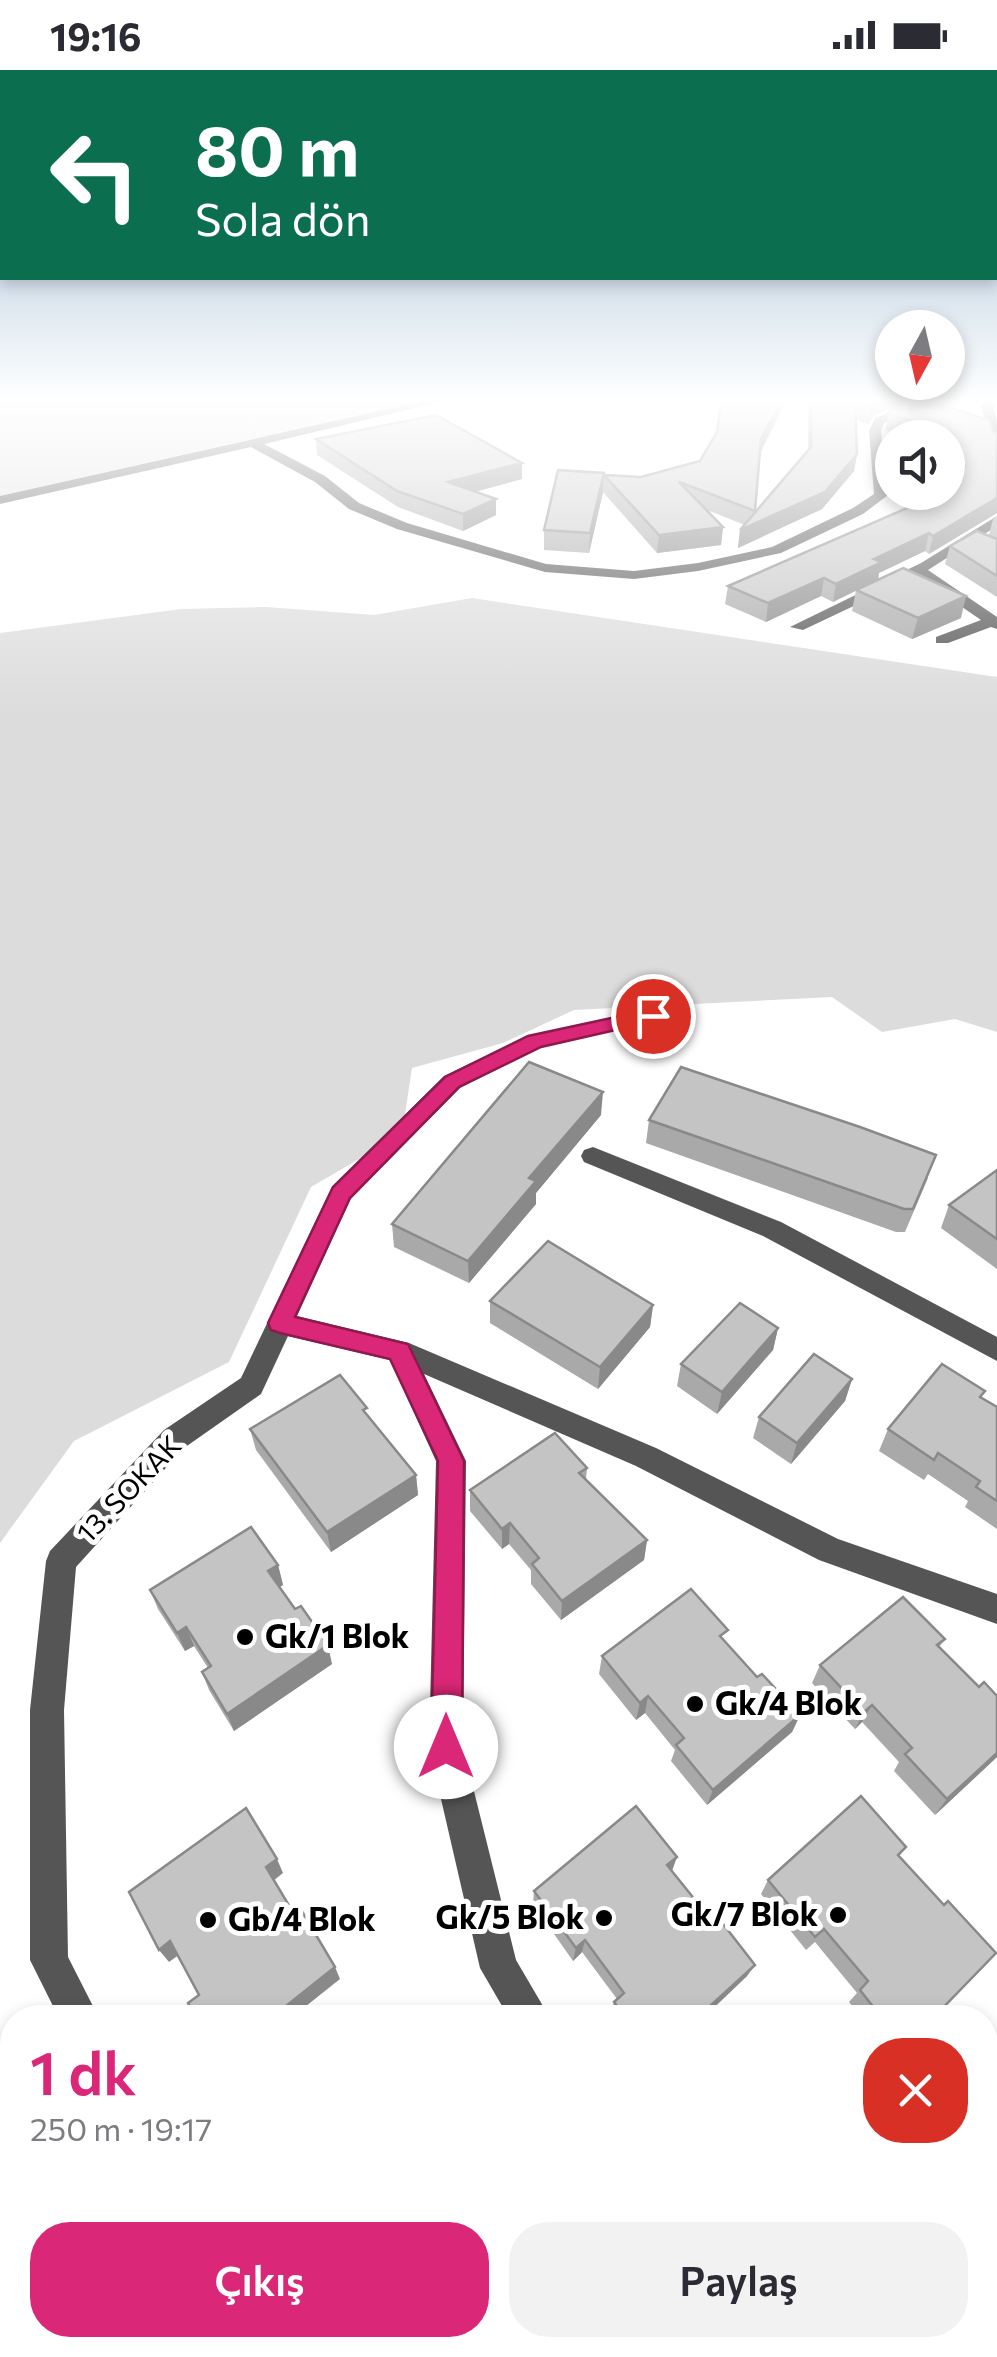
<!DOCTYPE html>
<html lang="tr">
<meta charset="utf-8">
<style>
:root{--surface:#fff;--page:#f2f2f3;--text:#2b2b33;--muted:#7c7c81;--accent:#db2777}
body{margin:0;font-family:Commissioner,sans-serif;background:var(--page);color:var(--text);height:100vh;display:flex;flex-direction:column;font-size:38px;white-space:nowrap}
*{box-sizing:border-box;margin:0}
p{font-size:32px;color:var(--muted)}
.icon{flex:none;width:55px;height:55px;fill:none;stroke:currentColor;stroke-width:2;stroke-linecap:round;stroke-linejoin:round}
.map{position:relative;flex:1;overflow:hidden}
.sheet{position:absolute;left:0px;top:1935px;width:998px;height:352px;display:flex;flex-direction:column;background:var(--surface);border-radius:40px 40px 0 0;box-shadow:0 5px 15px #0003}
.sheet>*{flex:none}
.hud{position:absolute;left:0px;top:0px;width:998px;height:210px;box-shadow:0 5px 15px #0003;background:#0b6e4f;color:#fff;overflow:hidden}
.needle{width:65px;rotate:188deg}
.tools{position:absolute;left:875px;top:240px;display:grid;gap:20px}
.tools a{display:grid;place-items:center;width:90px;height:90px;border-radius:50%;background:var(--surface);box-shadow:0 5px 15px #0003;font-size:50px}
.pin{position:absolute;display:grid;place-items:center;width:85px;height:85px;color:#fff;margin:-42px;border:5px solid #fff;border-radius:50%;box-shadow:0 2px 10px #0007}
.me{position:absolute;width:110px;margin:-55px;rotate:0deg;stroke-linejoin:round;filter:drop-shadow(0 0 8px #0008)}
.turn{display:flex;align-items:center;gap:35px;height:210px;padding:0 30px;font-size:45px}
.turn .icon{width:130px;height:130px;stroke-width:2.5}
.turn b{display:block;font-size:70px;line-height:85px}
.round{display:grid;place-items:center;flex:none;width:105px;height:105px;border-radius:40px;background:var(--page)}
.summary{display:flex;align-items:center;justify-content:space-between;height:170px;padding:0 30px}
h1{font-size:60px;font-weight:600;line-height:75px;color:var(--accent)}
.cta{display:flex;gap:20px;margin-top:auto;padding:20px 30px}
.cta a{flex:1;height:115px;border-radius:40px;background:var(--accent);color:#fff;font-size:40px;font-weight:600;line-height:115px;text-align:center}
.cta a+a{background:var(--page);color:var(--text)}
.status{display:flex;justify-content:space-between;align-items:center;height:70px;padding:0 50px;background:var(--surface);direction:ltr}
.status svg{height:28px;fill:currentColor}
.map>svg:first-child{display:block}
</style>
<div class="status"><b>19:16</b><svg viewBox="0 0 49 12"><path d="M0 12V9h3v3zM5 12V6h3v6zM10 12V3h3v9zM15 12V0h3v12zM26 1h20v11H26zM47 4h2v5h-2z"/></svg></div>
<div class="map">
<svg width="997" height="2287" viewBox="0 0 997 2287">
<rect width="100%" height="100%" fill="#fff"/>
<!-- green -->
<g fill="#dcdcdc">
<path d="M0,327H436L0,426Z"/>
<path d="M472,528L997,607V962L955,949L882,962L832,927L574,940L503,973L412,998L402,1064L311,1117L229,1292L74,1371L0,1473V563L181,539L266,537L374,545Z"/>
</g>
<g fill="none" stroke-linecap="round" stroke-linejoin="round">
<!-- minor -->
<g fill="#555" fill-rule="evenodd">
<path d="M440,327H462L264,374L325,406L359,433L407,453L546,494L634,501L698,493L772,477L853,438L874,424L869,361L875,348L928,327H944L884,353L881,361L888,425L863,444L781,483L698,501L634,509L545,502L397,459L349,439L315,412L251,377L0,434V426Z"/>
<path d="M979,327H991L997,351V379L991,375Z"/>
<path d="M997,446V456L928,500L997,547V559L991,557L948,573H936V567L981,550L917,506L803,560L790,557L921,493Z"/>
<path d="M653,938L664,945L661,950L541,977L460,1018L351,1128L297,1246L409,1273L656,1378L838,1469L997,1524V1554L819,1490L636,1396L424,1304L466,1391L463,1677L516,1890L550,1948H509L480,1898L429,1677L436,1391L390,1290L288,1266L261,1324L184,1378L76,1497L64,1640L68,1887L99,1948H59L30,1890V1640L46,1491L50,1481L164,1360L241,1308L332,1117L444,1006L527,966Z"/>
<path d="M593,1077L781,1152L997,1267V1291L763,1166L584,1092L581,1086L584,1080Z"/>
<path d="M997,2076V2216L985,2221V2081Z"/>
<path d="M985,2257L991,2260L997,2287H953L954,2275H985Z"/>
<path d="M240,2275H286L291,2287H245Z"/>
<path d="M759,2275H806L811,2287H764Z"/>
</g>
</g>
<!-- wall -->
<g fill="#a9a9a9">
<path d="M722,327H788L760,383L755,443L808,380V327H904L903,333L874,345L868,354L856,350L857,384L854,401L822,439L738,478L740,460L745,455L707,440L723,457L721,475L657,483L603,422L604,405L641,407L700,391L717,362Z"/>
<path d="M909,343L992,360L997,364V443L929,484L925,481L879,503L878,510L961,548L912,569L852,541L856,520L833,532L821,526L766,552L725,534L728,516L913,435L916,422H948V368H908L885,360L889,344Z"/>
<path d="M316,369L522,393V409L475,422L496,429V445L463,461L398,437L317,385Z"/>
<path d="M604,403L603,422L589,483L544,480V460Z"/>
<path d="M997,446V527L945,494L950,476L989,465L993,449Z"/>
<path d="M601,1045L536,1123V1134L469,1213L394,1177L392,1154Z"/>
<path d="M649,1050L928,1108L905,1162H896L646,1073Z"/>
<path d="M997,1100V1199L941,1158L949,1135Z"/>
<path d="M490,1231L653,1235L650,1257L598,1319L490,1253Z"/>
<path d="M778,1258L773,1280L717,1344L677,1316L681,1294Z"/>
<path d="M852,1309L845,1331L791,1394L753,1368L759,1347Z"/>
<path d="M981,1328L997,1337V1459L965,1437L968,1431L928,1404L924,1410L879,1381L888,1359Z"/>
<path d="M368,1345L416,1405L418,1425L331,1482L256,1380L250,1359Z"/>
<path d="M587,1398L586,1410L647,1470L644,1490L561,1550L531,1514V1500L509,1474L502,1479L470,1441V1420Z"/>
<path d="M278,1495L283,1515L280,1517L332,1594L234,1661L209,1620L202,1602L208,1598L194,1576L185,1581L158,1539L150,1520Z"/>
<path d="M945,1569L939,1577L979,1617L997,1626V1687L935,1745L894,1701L899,1692L862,1652L855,1659L812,1613L820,1595Z"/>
<path d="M724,1571L757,1607L800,1645L792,1662L707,1735L671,1691L675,1680L645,1643L636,1650L599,1604L602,1586Z"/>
<path d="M906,1777L899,1786L933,1948H862L849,1932L857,1923L815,1872L806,1880L761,1824L768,1810Z"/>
<path d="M672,1801L747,1906L703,1948H614L611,1943L614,1932L617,1929L582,1882L573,1891L533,1834L534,1821Z"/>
</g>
<!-- shaded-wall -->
<g fill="#898989">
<path d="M783,327H788L759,385L761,369Z"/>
<path d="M881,327H904L903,333L874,345L868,354L871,338L877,329Z"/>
<path d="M857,384L854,401L822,439L738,478L740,460Z"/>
<path d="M522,393V409L449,429L448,412Z"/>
<path d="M604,403L603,422L589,483L590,463Z"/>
<path d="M997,428V443L929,484L933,466Z"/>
<path d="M496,429V445L463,461V444Z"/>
<path d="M723,457L721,475L657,483L659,465Z"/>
<path d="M929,463L925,481L879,503L878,510L833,532L836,514L874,489Z"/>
<path d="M824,508L821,526L766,552L768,533Z"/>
<path d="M966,526L961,548L912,569L918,548Z"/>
<path d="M603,1022L601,1045L536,1123V1134L469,1213L468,1191L529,1108Z"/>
<path d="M653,1235L650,1257L598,1319L600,1297Z"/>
<path d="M778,1258L773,1280L717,1344L722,1322Z"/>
<path d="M852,1309L845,1331L791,1394L797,1373Z"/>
<path d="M416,1405L418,1425L331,1482L327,1462Z"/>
<path d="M510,1453L509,1474L502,1479V1459Z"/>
<path d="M647,1470L644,1490L561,1550L562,1531Z"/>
<path d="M278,1495L283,1515L274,1520L268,1501Z"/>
<path d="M186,1557L194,1576L185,1581L177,1563Z"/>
<path d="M328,1575L332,1594L234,1661L227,1644Z"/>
<path d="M648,1626L645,1643L636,1650L640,1633Z"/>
<path d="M872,1635L862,1652L855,1659L864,1642Z"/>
<path d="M800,1645L792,1662L707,1735L713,1720Z"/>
<path d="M997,1683V1687L935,1745L947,1729Z"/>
<path d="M677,1787L672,1801L667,1795Z"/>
<path d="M277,1789L283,1803L273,1811L266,1797Z"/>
<path d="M585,1870L582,1882L573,1891L576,1878Z"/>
<path d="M170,1871L180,1884L169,1892L159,1880Z"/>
<path d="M755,1895L747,1906L703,1948H697Z"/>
<path d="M335,1897L340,1909L291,1948H271Z"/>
</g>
<!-- building -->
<g fill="#c4c4c4" stroke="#898989" stroke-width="2.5">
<path d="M722,327H783L761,369L755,441L679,412L723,457L659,465L604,405L641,407L700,391L717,362Z"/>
<path d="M811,327H881L877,329L871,338L855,333L857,384L825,422L740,460L811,377Z"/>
<path d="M908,332L909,343L935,333L989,350L992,360L997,364V428L933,466L929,463L874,489L882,492L836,514L824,508L768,533L728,516L937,425L930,422H948V404L964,396L948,391V368H944L952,364L889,344L890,340Z"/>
<path d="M436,345L522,393L448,412L496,429L463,444L397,421L316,369Z"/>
<path d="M558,400L604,403L590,463L544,460Z"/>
<path d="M977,461L997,469V506L950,476Z"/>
<path d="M903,498L966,526L918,548L856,520Z"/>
<path d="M529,992L603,1022L529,1108L536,1111L468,1191L392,1154Z"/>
<path d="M681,997L860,1057L936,1085L913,1139H904L649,1050Z"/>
<path d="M997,1100V1169L949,1135Z"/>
<path d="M548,1171L653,1235L600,1297L490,1231Z"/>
<path d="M740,1233L778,1258L722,1322L681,1294Z"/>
<path d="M814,1284L852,1309L797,1373L759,1347Z"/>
<path d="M942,1294L985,1321L980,1327L997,1337V1431L976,1417L980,1411L938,1383L934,1390L888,1359Z"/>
<path d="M340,1305L367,1338L363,1340L416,1405L327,1462L250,1359Z"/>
<path d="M555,1363L587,1398L579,1403L647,1470L562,1531L532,1494L539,1488L510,1453L502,1459L470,1420Z"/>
<path d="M251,1457L278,1495L268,1501L295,1539L301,1536L328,1575L227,1644L202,1602L211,1596L186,1557L177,1563L150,1520Z"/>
<path d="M691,1519L728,1560L720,1566L757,1607L762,1604L800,1645L713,1720L676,1675L684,1668L648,1626L640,1633L602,1586Z"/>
<path d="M903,1527L945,1569L937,1575L979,1617L984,1612L997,1626V1683L947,1729L905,1684L912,1678L872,1635L864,1642L820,1595Z"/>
<path d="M861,1726L906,1777L898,1785L944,1835L948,1831L996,1883L933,1948H882L860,1920L868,1911L824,1859L815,1867L768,1810Z"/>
<path d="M636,1736L677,1787L667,1795L708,1846L713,1841L755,1895L697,1948H626L614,1932L624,1923L585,1870L576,1878L534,1821Z"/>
<path d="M246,1738L277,1789L266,1797L297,1849L303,1843L335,1897L271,1948H196L188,1933L199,1925L170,1871L159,1880L129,1822Z"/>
<path d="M376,1940L380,1948H367Z"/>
<path d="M435,2275H562L569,2287H423Z"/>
</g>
<!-- sky -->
<linearGradient id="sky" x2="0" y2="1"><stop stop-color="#8cadcc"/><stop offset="0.51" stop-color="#fff"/><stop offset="1" stop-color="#fff" stop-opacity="0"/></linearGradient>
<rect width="997" height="647" fill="url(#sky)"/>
<!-- route -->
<path fill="#db2777" stroke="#8e194d" stroke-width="2.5" d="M653,939L663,946L660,950L541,977L459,1017L350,1128L295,1247L408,1274L464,1391L462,1677L457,1688L446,1692L436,1688L431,1677L438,1391L390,1289L280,1263L271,1260L268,1253L333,1117L445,1007L528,966Z"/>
<!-- markers -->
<g fill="#000" stroke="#fff" stroke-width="4">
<circle cx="245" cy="1567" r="10"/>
<circle cx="695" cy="1634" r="10"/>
<circle cx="838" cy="1845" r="10"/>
<circle cx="604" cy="1848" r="10"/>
<circle cx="208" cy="1850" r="10"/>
</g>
<g text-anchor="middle" stroke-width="10" stroke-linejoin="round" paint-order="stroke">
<!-- street labels -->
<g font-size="28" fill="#000" stroke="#fff">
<text transform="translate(129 1419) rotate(-46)" y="10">13. SOKAK</text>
</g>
<!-- near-poi labels -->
<g font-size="32" font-weight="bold" fill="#000" stroke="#fff" text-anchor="start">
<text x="265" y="1578">Gk/1 Blok</text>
<text x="715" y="1645">Gk/4 Blok</text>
<text x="818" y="1856" text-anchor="end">Gk/7 Blok</text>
<text x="584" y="1859" text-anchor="end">Gk/5 Blok</text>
<text x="228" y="1861">Gb/4 Blok</text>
</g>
</g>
</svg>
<div class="tools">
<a><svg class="needle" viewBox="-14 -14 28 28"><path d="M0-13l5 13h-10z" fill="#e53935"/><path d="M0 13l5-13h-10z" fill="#7c7c81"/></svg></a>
<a><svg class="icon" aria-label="sound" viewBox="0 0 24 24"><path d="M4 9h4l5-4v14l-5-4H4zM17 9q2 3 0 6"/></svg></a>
</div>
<div class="pin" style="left:653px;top:946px;background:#d93025"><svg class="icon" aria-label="arrive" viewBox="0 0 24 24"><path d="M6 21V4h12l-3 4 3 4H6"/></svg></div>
<svg class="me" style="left:446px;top:1677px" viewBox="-20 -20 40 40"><circle r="19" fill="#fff"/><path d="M0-13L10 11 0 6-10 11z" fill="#db2777"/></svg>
<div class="hud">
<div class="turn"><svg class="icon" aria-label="left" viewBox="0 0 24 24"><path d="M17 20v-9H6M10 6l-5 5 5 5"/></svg><div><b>80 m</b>Sola dön</div></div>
</div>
<section class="sheet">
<div class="summary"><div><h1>1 dk</h1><p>250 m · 19:17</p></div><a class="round" style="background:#d93025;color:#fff"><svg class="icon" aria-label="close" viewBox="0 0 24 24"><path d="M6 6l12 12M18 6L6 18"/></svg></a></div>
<div class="cta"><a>Çıkış</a><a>Paylaş</a></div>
</section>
</div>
